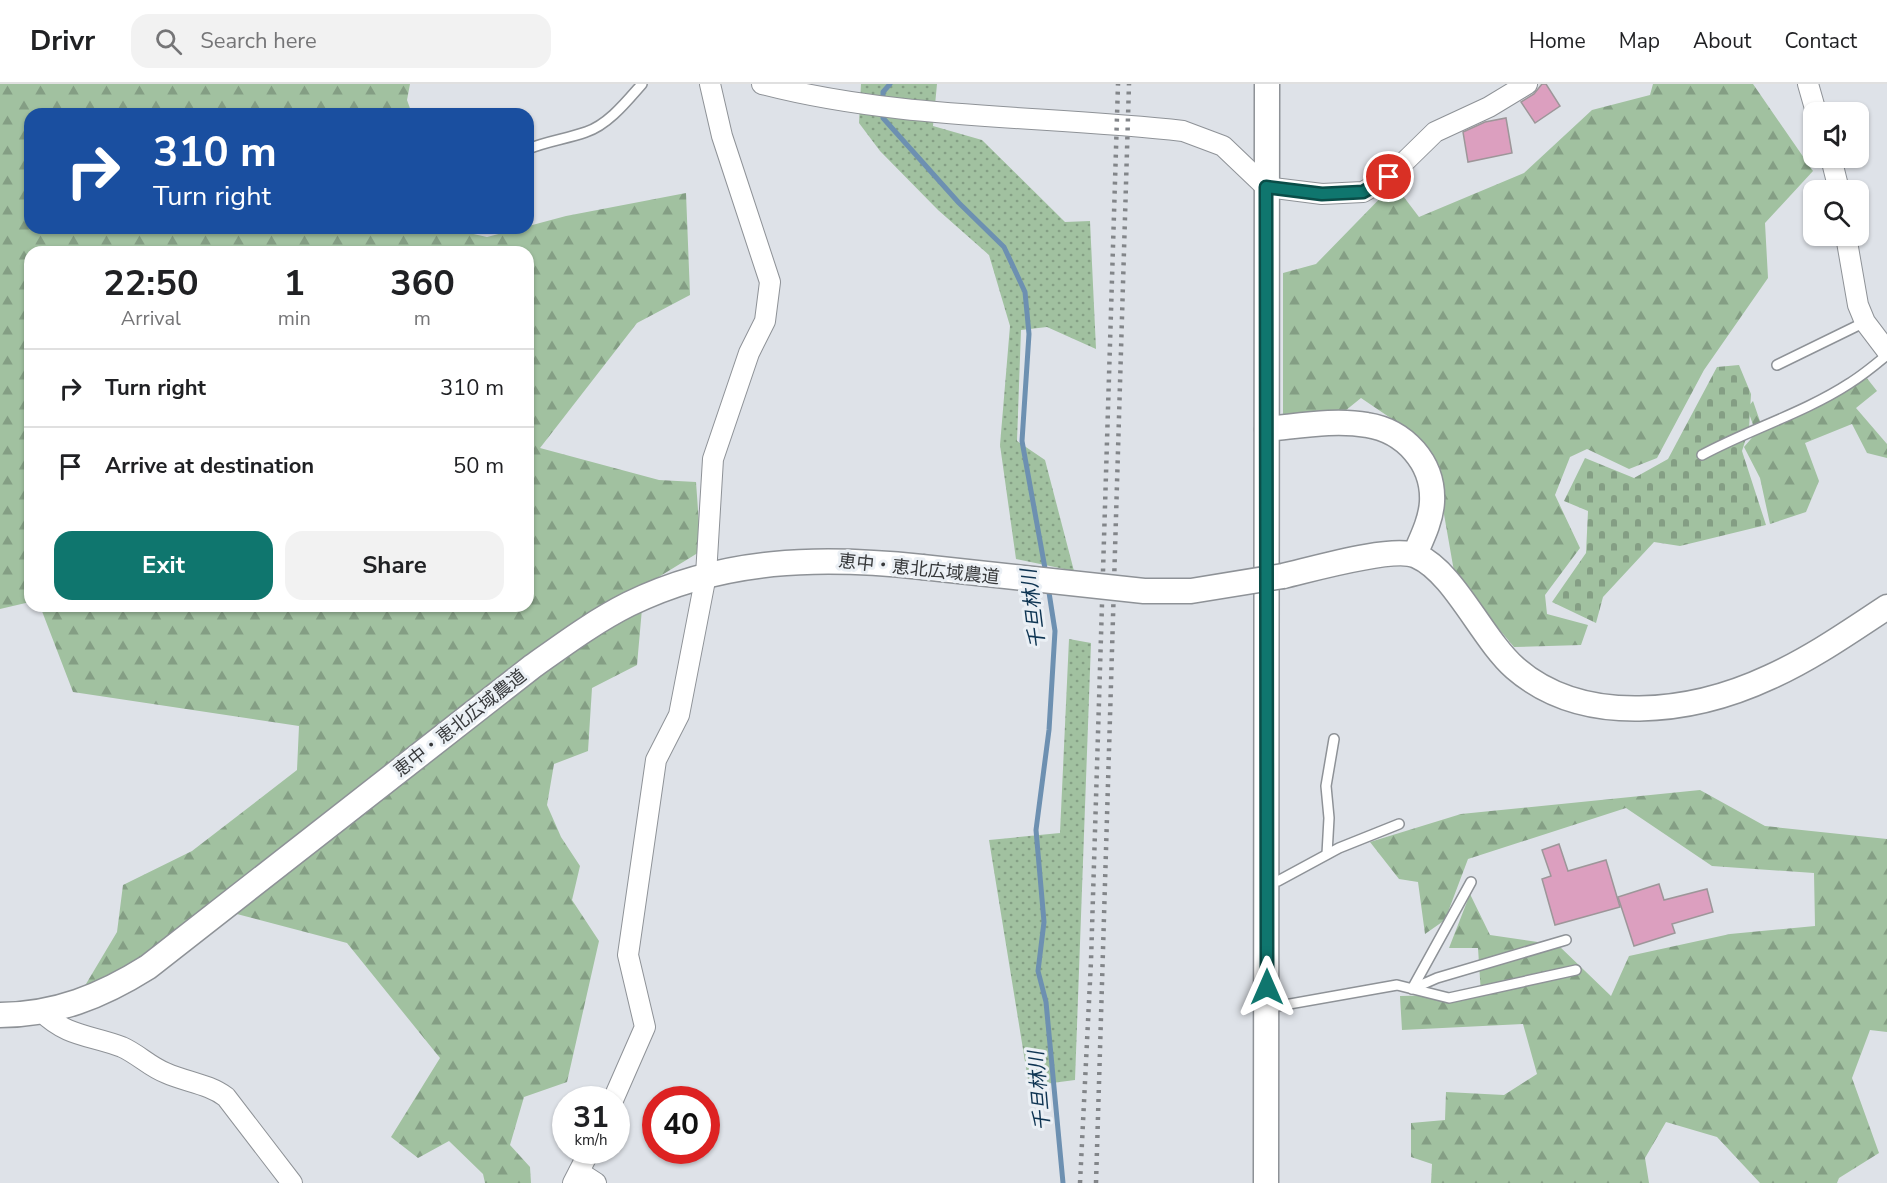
<!DOCTYPE html>
<meta charset="utf-8">
<style>
:root{--surface:#fff;--page:#f2f2f2;--text:#202124;--muted:#757577;--line:#e0e0e0;--accent:#0f766e}
body{margin:0;font-family:"Nunito Sans","Noto Sans JP",sans-serif;background:var(--page);color:var(--text);height:100vh;display:flex;flex-direction:column;font-size:22px;white-space:nowrap}
*{box-sizing:border-box;margin:0}
p{font-size:20px;color:var(--muted)}
.icon{flex:none;width:33px;height:33px;fill:none;stroke:currentColor;stroke-width:2;stroke-linecap:round;stroke-linejoin:round}
.map{position:relative;flex:1;overflow:hidden}
.side{position:absolute;left:24px;top:162px;width:510px;height:366px;display:flex;flex-direction:column;background:var(--surface);border-radius:18px;box-shadow:0 2px 4px #0004}
.side>*{flex:none}
.top-card{position:absolute;left:24px;top:24px;width:510px;height:126px;border-radius:18px;box-shadow:0 2px 4px #0004;background:#1a4fa0;color:#fff;overflow:hidden}
.controls{position:absolute;left:1803px;top:18px;display:grid;gap:12px}
.controls a{display:grid;place-items:center;width:66px;height:66px;border-radius:12px;background:var(--surface);box-shadow:0 2px 4px #0004;font-size:30px}
.speed{position:absolute;left:552px;top:1002px;display:flex;gap:12px;font-size:30px;font-weight:700;text-align:center}
.speed>*{display:grid;place-content:center;width:78px;height:78px;border-radius:50%;background:var(--surface);box-shadow:0 2px 4px #0004;line-height:1}
.speed small{font-size:15px;font-weight:400}
.speed .limit{border:9px solid #d22;background:#fff;color:#111}
.pin{position:absolute;display:grid;place-items:center;width:51px;height:51px;color:#fff;margin:-26px;border:3px solid #fff;border-radius:50%;box-shadow:0 2px 6px #0007}
.me{position:absolute;width:66px;margin:-33px;rotate:0deg;stroke-linejoin:round;filter:drop-shadow(0 0 4px #0008)}
.turn{display:flex;align-items:center;gap:21px;height:126px;padding:0 30px;font-size:27px}
.turn .icon{width:78px;height:78px;stroke-width:2.5}
.turn b{display:block;font-size:42px;line-height:51px}
.eta{display:flex;justify-content:space-evenly;align-items:center;height:102px;text-align:center}
.eta b{font-size:36px;font-weight:700;line-height:42px}
.primary-button{display:flex;gap:12px;margin-top:auto;padding:12px 30px}
.primary-button a{flex:1;height:69px;border-radius:18px;background:var(--accent);color:#fff;font-size:24px;font-weight:700;line-height:69px;text-align:center}
.primary-button a+a{background:var(--page);color:var(--text)}
ul{padding:0;list-style:none}
li{display:flex;align-items:center;gap:18px;height:78px;padding:0 30px;border-top:2px solid var(--line)}
li div{flex:1}
li b{display:block;font-size:22px}
li em{font-style:normal}
header{display:flex;align-items:center;gap:36px;box-sizing:border-box;height:84px;padding:0 30px;background:var(--surface);border-bottom:2px solid var(--line)}
header strong{font-size:28px}
nav{display:flex;gap:33px;margin-inline-start:auto;font-size:21px}
.search{width:420px;height:54px;background:var(--page);display:flex;align-items:center;gap:15px;box-sizing:border-box;padding:0 21px;border-radius:18px;color:var(--muted);font-size:22px}
.map>svg:first-child{display:block}
</style>
<header>
<strong>Drivr</strong>
<div class="search"><svg class="icon" aria-label="search" viewBox="0 0 24 24"><circle cx="10" cy="10" r="6"/><path d="M15 15l6 6"/></svg>Search here</div>
<nav><a>Home</a><a>Map</a><a>About</a><a>Contact</a></nav>
</header>
<div class="map">
<svg width="1887" height="1099" viewBox="0 0 1887 1099">
<defs>
<pattern id="grass-dots" width="8" height="8" patternUnits="userSpaceOnUse" patternTransform="scale(1.5)"><rect width="8" height="8" fill="#a1c1a0"/><path d="M2 2h.1M6 6h.1" fill="none" stroke="#849e84" stroke-width="1.8" stroke-linecap="round"/></pattern>
<pattern id="forest-firs" width="22" height="20" patternUnits="userSpaceOnUse" patternTransform="scale(1.5)"><rect width="22" height="20" fill="#a1c1a0"/><path d="M5 1l3.5 6h-7zM16 11l3.5 6h-7z" fill="#849e84"/></pattern>
<pattern id="cemetery-stones" width="16" height="16" patternUnits="userSpaceOnUse" patternTransform="scale(1.5)"><rect width="16" height="16" fill="#a1c1a0"/><path d="M2 7V4a2 2 0 0 1 4 0v3zM10 15v-3a2 2 0 0 1 4 0v3z" fill="#849e84"/></pattern>
</defs>
<rect width="100%" height="100%" fill="#dee2e8"/>
<!-- grass -->
<g fill="url(#grass-dots)">
<path d="M861,0H937L933,42L982,56L1065,138L1090,137L1096,265L1047,243L1021,246L1017,357L1045,376L1074,487L1016,475L1000,361L1010,242L989,171L938,126L880,67L859,39Z"/>
<path d="M1069,555L1091,559L1075,996L1029,1002L989,756L1060,749Z"/>
</g>
<!-- forest -->
<g fill="url(#forest-firs)">
<path d="M0,0H410L407,16L412,30H30V144H459L460,147L487,153L566,132L686,109L690,211L637,239L540,364L659,396L696,398L701,467L644,502L637,581L592,604L588,667L554,680L547,721L561,753L580,782L572,816L599,857L567,998L524,1013L510,1061L530,1083L531,1099H485L483,1090L449,1057L418,1074L391,1053L440,974L347,859L210,823L140,880L83,905L117,848L123,801L192,767L297,686L299,642L73,608L40,522H528V168H30V518L0,525Z"/>
<path d="M1653,0H1753L1813,87L1765,139L1768,194L1704,286L1657,374L1629,385L1587,365L1570,373L1555,411L1580,464L1545,511L1547,530L1588,541L1581,561L1514,563L1455,493L1438,396L1420,354L1361,314L1340,331H1283V189L1316,180L1394,100L1419,133L1524,89L1592,26L1650,11Z"/>
<path d="M1866,293L1877,307L1856,324L1887,360V374L1867,369L1852,340L1805,359L1819,397L1806,428L1770,440L1760,394L1744,363L1756,349L1747,324L1753,317L1763,346L1849,305Z"/>
<path d="M1700,706L1765,742L1887,755V948L1870,946L1852,994L1879,1069L1839,1094L1837,1099H1760L1717,1053L1666,1038L1645,1074L1649,1099H1431L1432,1080L1411,1073V1039L1445,1036L1446,1008L1504,1011L1537,990L1523,940L1402,946L1400,912L1481,910L1478,864H1449L1470,810L1490,851L1558,861L1611,912L1629,872L1730,850L1815,842L1814,789L1712,782L1626,724L1468,775L1445,836L1425,850L1418,798L1399,795L1370,758L1461,730Z"/>
</g>
<!-- cemetery -->
<path fill="url(#cemetery-stones)" d="M1739,281L1751,310L1749,345L1742,367L1766,441L1680,462L1654,458L1603,513L1596,539L1552,518L1586,469L1588,427L1564,417L1585,374L1634,394L1668,375L1717,283Z"/>
<g fill="none" stroke-linecap="round" stroke-linejoin="round">
<!-- stream -->
<g stroke="#6d90b1" stroke-width="5">
<path d="M883,17V8L890,0"/>
<path d="M883,26V34L959,119L1004,163L1025,208L1029,250L1022,357L1046,490"/>
<path d="M1048,502L1055,547L1049,646L1036,746L1044,838L1038,887L1046,918L1063,1099"/>
</g>
</g>
<!-- building -->
<g fill="#dc9fbf" stroke="#9d9699" stroke-width="1.5">
<path d="M1542,0H1546L1560,22L1535,39L1521,18L1534,10Z"/>
<path d="M1506,34L1512,69L1468,78L1463,48L1485,38Z"/>
<path d="M1559,760L1568,787L1606,776L1620,823L1555,841L1542,795L1551,792L1542,766Z"/>
<path d="M1659,800L1664,816L1707,805L1713,828L1672,840L1675,849L1634,862L1618,813Z"/>
</g>
<g fill="none" stroke-linecap="round" stroke-linejoin="round">
<defs>
<g id="service">
<path d="M528,65C547,57 566,55 586,48C608,41 627,17 642,0"/>
<path d="M1777,281L1865,238"/>
<path d="M1702,371C1750,345 1804,329 1850,299C1863,291 1875,281 1887,271"/>
<path d="M1327,770L1329,734L1326,702L1334,655"/>
<path d="M1267,797H1278L1339,764L1399,740"/>
<path d="M1471,798L1412,905L1437,894L1566,856"/>
<path d="M1267,924L1397,901L1449,914L1576,886"/>
</g>
<g id="minor">
<path d="M762,0C900,36 1043,31 1183,47L1223,62L1266,103L1322,110L1363,108L1389,93L1435,48L1489,23L1527,0"/>
<path d="M1808,0L1816,28"/>
<path d="M1831,74L1839,106"/>
<path d="M1846,152L1858,221L1865,238L1887,267"/>
<path d="M42,928C67,953 91,951 122,963C138,970 150,983 166,989C186,998 209,1000 226,1013L292,1099"/>
<path d="M613,1016L645,943L628,871L656,676L679,631L706,491L713,375L749,269L765,237L770,198L722,52L710,0"/>
<path d="M579,1088L596,1099"/>
<path d="M573,1099L590,1066"/>
</g>
<g id="tertiary">
<path d="M1267,345C1299,342 1335,335 1367,341C1405,347 1434,379 1432,418C1431,436 1422,454 1415,470"/>
<path d="M1283,492C1310,486 1394,461 1417,472C1454,488 1482,555 1515,584C1584,644 1693,629 1770,593C1812,574 1849,548 1887,523"/>
<path d="M0,931C55,931 102,912 148,883L533,582C564,560 595,537 629,520C723,474 820,472 922,483"/>
<path d="M1266,1099L1267,0"/>
</g>
</defs>
<!-- service casing -->
<use href="#service" stroke="#8e9297" stroke-width="12"/>
<!-- minor casing -->
<use href="#minor" stroke="#8e9297" stroke-width="22"/>
<!-- tertiary casing -->
<use href="#tertiary" stroke="#8e9297" stroke-width="27"/>
<!-- service -->
<use href="#service" stroke="#fff" stroke-width="9"/>
<!-- minor -->
<use href="#minor" stroke="#fff" stroke-width="20"/>
<!-- tertiary -->
<use href="#tertiary" stroke="#fff" stroke-width="24"/>
<!-- rail -->
<g stroke="#828589" stroke-width="4.5" stroke-dasharray="3 6" stroke-linecap="butt">
<path d="M1080,1099L1091,877L1118,0"/>
<path d="M1096,1099L1129,0"/>
</g>
<defs>
<path id="tertiary-bridge" d="M922,483L1144,507H1191L1283,492"/>
</defs>
<!-- tertiary-bridge casing -->
<use href="#tertiary-bridge" stroke="#8e9297" stroke-width="27" stroke-linecap="butt"/>
<!-- tertiary-bridge -->
<use href="#tertiary-bridge" stroke="#fff" stroke-width="24"/>
</g>
<g fill="none" stroke-linecap="round" stroke-linejoin="round">
<defs>
<path id="route" d="M1267,903L1266,103L1322,110L1363,108L1389,93"/>
</defs>
<!-- route casing -->
<use href="#route" stroke="#0a4d48" stroke-width="15"/>
<!-- route -->
<use href="#route" stroke="#0f766e" stroke-width="10"/>
</g>
<g text-anchor="middle" stroke-width="6" stroke-linejoin="round" paint-order="stroke">
<!-- street labels -->
<g font-size="18" fill="#37393b" stroke="#ebf0f5">
<text transform="translate(919 485) rotate(6)" y="6">恵中・恵北広域農道</text>
<text transform="translate(460 639) rotate(-38)" y="6">恵中・恵北広域農道</text>
</g>
<!-- water labels -->
<g font-size="20" font-style="italic" fill="#0e3452" stroke="#ebf0f5">
<text transform="translate(1033 525) rotate(-97)" y="7">千旦林川</text>
<text transform="translate(1039 1007) rotate(-95)" y="7">千旦林川</text>
</g>
</g>
</svg>
<div class="controls">
<a><svg class="icon" aria-label="sound" viewBox="0 0 24 24"><path d="M4 9h4l5-4v14l-5-4H4zM17 9q2 3 0 6"/></svg></a>
<a><svg class="icon" aria-label="search" viewBox="0 0 24 24"><circle cx="10" cy="10" r="6"/><path d="M15 15l6 6"/></svg></a>
</div>
<div class="speed"><div>31<small>km/h</small></div><div class="limit">40</div></div>
<div class="pin" style="left:1389px;top:93px;background:#d93025"><svg class="icon" aria-label="arrive" viewBox="0 0 24 24"><path d="M6 21V4h12l-3 4 3 4H6"/></svg></div>
<svg class="me" style="left:1267px;top:903px" viewBox="-20 -20 40 40"><path d="M0-17L14 15 0 8-14 15z" fill="#0f766e" stroke="#fff" stroke-width="4"/></svg>
<div class="top-card">
<div class="turn"><svg class="icon" aria-label="right" viewBox="0 0 24 24"><path d="M7 20v-9h11M14 6l5 5-5 5"/></svg><div><b>310 m</b>Turn right</div></div>
</div>
<section class="side">
<div class="eta">
<div><b>22:50</b><p>Arrival</p></div>
<div><b>1</b><p>min</p></div>
<div><b>360</b><p>m</p></div>
</div>
<ul>
<li><svg class="icon" aria-label="right" viewBox="0 0 24 24"><path d="M7 20v-9h11M14 6l5 5-5 5"/></svg><div><b>Turn right</b></div><em>310 m</em></li>
<li><svg class="icon" aria-label="arrive" viewBox="0 0 24 24"><path d="M6 21V4h12l-3 4 3 4H6"/></svg><div><b>Arrive at destination</b></div><em>50 m</em></li>
</ul>
<div class="primary-button"><a>Exit</a><a>Share</a></div>
</section>
</div>
